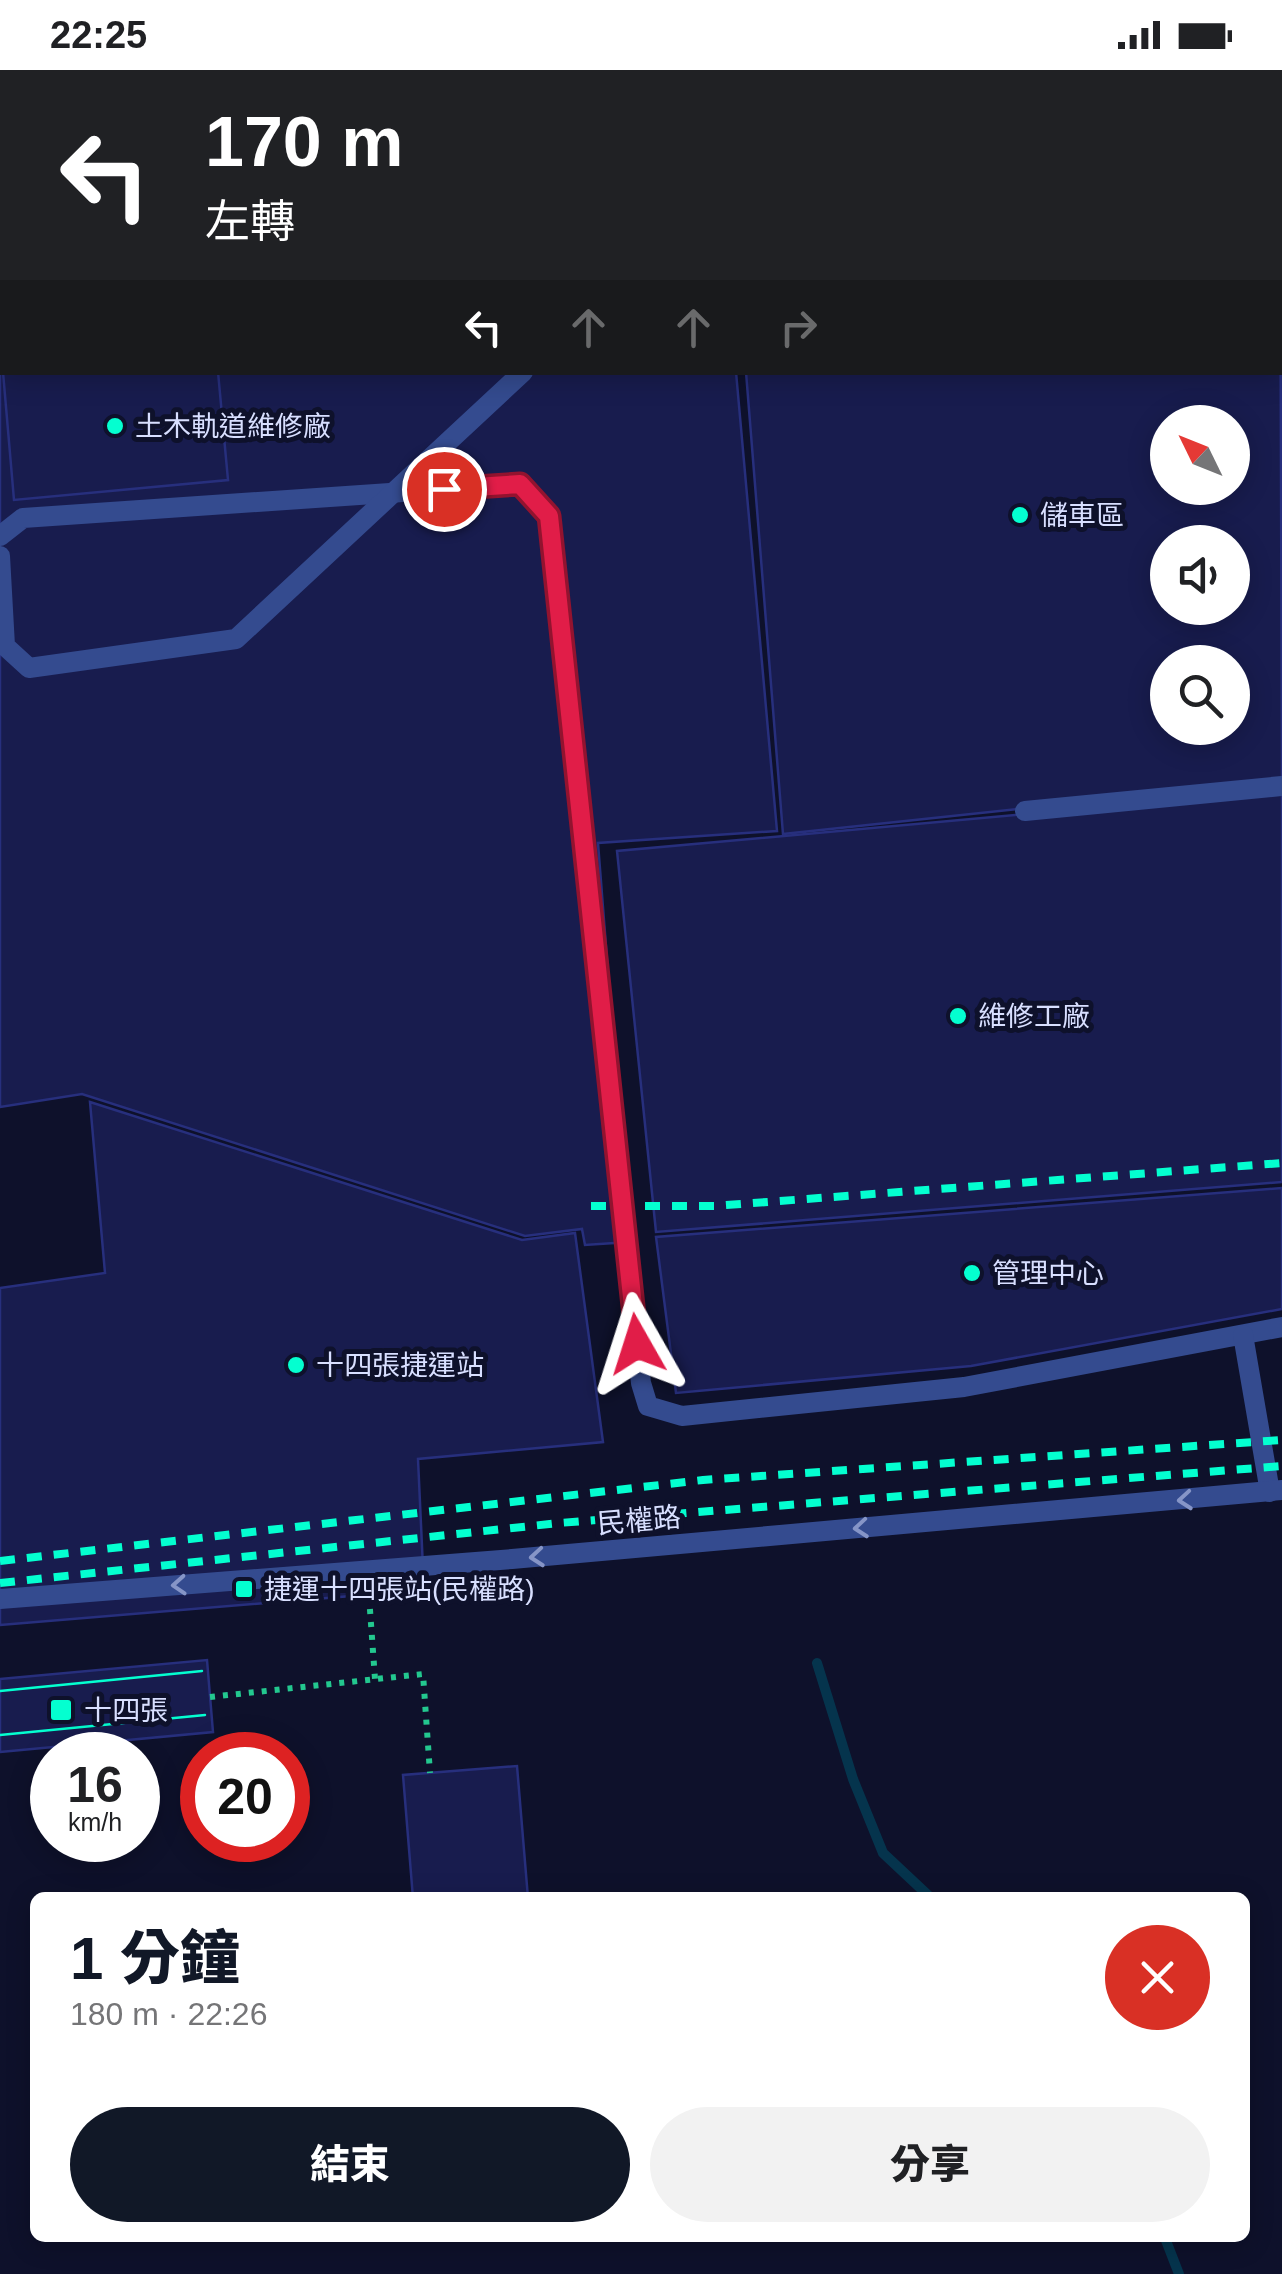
<!DOCTYPE html>
<html lang="zh-TW">
<meta charset="utf-8">
<style>
:root{--surface:#fff;--page:#f2f2f2;--text:#202124;--muted:#757577;--accent:#111827}
body{margin:0;font-family:Arial,"Noto Sans TC",sans-serif;background:var(--page);color:var(--text);height:100vh;display:flex;flex-direction:column;font-size:38px;white-space:nowrap}
*{box-sizing:border-box;margin:0}
p{font-size:32px;color:var(--muted)}
.icon{flex:none;width:55px;height:55px;fill:none;stroke:currentColor;stroke-width:2;stroke-linecap:round;stroke-linejoin:round}
.map{position:relative;flex:1;overflow:hidden}
.sheet{position:absolute;left:30px;top:1822px;width:1220px;height:350px;display:flex;flex-direction:column;background:var(--surface);border-radius:15px;box-shadow:0 5px 25px #0003}
.sheet>*{flex:none}
.guide{position:absolute;left:0px;top:0px;width:1282px;height:305px;box-shadow:0 5px 25px #0003;background:#202124;color:#fff;overflow:hidden}
.needle{width:65px;rotate:313deg}
.tools{position:absolute;left:1150px;top:335px;display:grid;gap:20px}
.tools a{display:grid;place-items:center;width:100px;height:100px;border-radius:50%;background:var(--surface);box-shadow:0 5px 25px #0003;font-size:50px}
.speed{position:absolute;left:30px;top:1662px;display:flex;gap:20px;font-size:50px;font-weight:700;text-align:center}
.speed>*{display:grid;place-content:center;width:130px;height:130px;border-radius:50%;background:var(--surface);box-shadow:0 5px 25px #0003;line-height:1}
.speed small{font-size:25px;font-weight:400}
.speed .limit{border:15px solid #d22;background:#fff;color:#111}
.pin{position:absolute;display:grid;place-items:center;width:85px;height:85px;color:#fff;margin:-42px;border:5px solid #fff;border-radius:50%;box-shadow:0 2px 10px #0007}
.me{position:absolute;width:110px;margin:-55px;rotate:354deg;stroke-linejoin:round;filter:drop-shadow(0 0 8px #0008)}
.turn{display:flex;align-items:center;gap:35px;height:210px;padding:0 40px;font-size:45px}
.turn .icon{width:130px;height:130px;stroke-width:2.5}
.turn b{display:block;font-size:70px;line-height:85px}
.lanes{display:flex;align-items:center;height:95px;padding:0 40px;background:#0003;justify-content:center;gap:50px;direction:ltr}
.lanes .off{opacity:.35}
.round{display:grid;place-items:center;flex:none;width:105px;height:105px;border-radius:52px;background:var(--page)}
.headline{display:flex;align-items:center;justify-content:space-between;height:170px;padding:0 40px}
h1{font-size:60px;font-weight:800;line-height:75px;color:var(--accent)}
.button{display:flex;gap:20px;margin-top:auto;padding:20px 40px}
.button a{flex:1;height:115px;border-radius:60px;background:var(--accent);color:#fff;font-size:40px;font-weight:800;line-height:115px;text-align:center}
.button a+a{background:var(--page);color:var(--text)}
.status{display:flex;justify-content:space-between;align-items:center;height:70px;padding:0 50px;background:var(--surface);direction:ltr}
.status svg{height:28px;fill:currentColor}
.map>svg:first-child{display:block}
</style>
<div class="status"><b>22:25</b><svg viewBox="0 0 49 12"><path d="M0 12V9h3v3zM5 12V6h3v6zM10 12V3h3v9zM15 12V0h3v12zM26 1h20v11H26zM47 4h2v5h-2z"/></svg></div>
<div class="map">
<svg width="1282" height="2204" viewBox="0 0 1282 2204">
<rect width="100%" height="100%" fill="#0e112b"/>
<g fill="none" stroke-linecap="round" stroke-linejoin="round">
<!-- stream -->
<g stroke="#05344d" stroke-width="10">
<path d="M817,1593L853,1709L883,1783L931,1828"/>
<path d="M1165,2168L1179,2204"/>
</g>
</g>
<!-- building -->
<g fill="#181c4e" stroke="#272f7d" stroke-width="2.5" fill-rule="evenodd">
<path d="M1124,0H1282V57L1280,2H1096Z"/>
<path d="M0,56L2,302H736L777,761L598,773L629,1172L585,1175L582,1159L525,1166L82,1024L0,1037Z"/>
<path d="M1280,102L1282,711L783,764L746,302H1280ZM1168,352H1232V418H1168ZM1168,472H1232V538H1168ZM1168,592H1232V658H1168Z"/>
<path d="M0,174H2V296L0,267Z"/>
<path d="M3,302H218L228,410L14,430Z"/>
<path d="M1282,721V1112L656,1162L617,781Z"/>
<path d="M90,1032L522,1170L575,1163L603,1372L418,1389L424,1520L0,1555V1218L105,1203Z"/>
<path d="M1282,1118V1239L971,1296L676,1323L656,1167Z"/>
<path d="M207,1590L213,1662L0,1682V1609Z"/>
<path d="M517,1696L528,1828H413L403,1705Z"/>
</g>
<g fill="none" stroke-linecap="round" stroke-linejoin="round">
<!-- path -->
<g stroke="#23c88f" stroke-width="6" stroke-dasharray="5 8" stroke-linecap="butt">
<path d="M369,1526L375,1609"/>
<path d="M210,1627L423,1604L430,1703"/>
</g>
<!-- service -->
<g stroke="#344b8f" stroke-width="20">
<path d="M156,2L183,0"/>
<path d="M0,17H2"/>
<path d="M1280,87H1282"/>
<path d="M0,466L23,448L520,414L549,446L641,1313L648,1336L682,1346L964,1317L1282,1257"/>
<path d="M0,486L5,576L29,598L236,569L523,302"/>
<path d="M1025,741L1282,716"/>
<path d="M1243,1265L1270,1422"/>
<path d="M0,1529L512,1489L1282,1420"/>
</g>
<!-- tram -->
<g stroke="#04ffd0" stroke-width="2.5">
<path d="M0,1621L202,1601"/>
<path d="M0,1665L205,1645"/>
</g>
<!-- rail -->
<g stroke="#04ffd0" stroke-width="8" stroke-dasharray="15 12" stroke-linecap="butt">
<path d="M511,2L543,0"/>
<path d="M0,42L2,41"/>
<path d="M591,1136H714L1282,1093"/>
<path d="M0,1491L703,1410L1282,1370"/>
<path d="M0,1513L559,1453L1282,1396"/>
</g>
</g>
<!-- one-way arrows -->
<defs><path id="oneway-chevron" d="M-2-3.5L2.5 0L-2 3.5" fill="none" stroke-width="1.6" stroke-linecap="round" stroke-linejoin="round" transform="scale(2.5)"/></defs>
<g stroke="#8695c7">
<use href="#oneway-chevron" transform="translate(1185 1430) rotate(175)"/>
<use href="#oneway-chevron" transform="translate(861 1458) rotate(175)"/>
<use href="#oneway-chevron" transform="translate(537 1487) rotate(175)"/>
<use href="#oneway-chevron" transform="translate(179 1515) rotate(176)"/>
</g>
<g fill="none" stroke-linecap="round" stroke-linejoin="round">
<defs>
<path id="route" d="M444,419L520,414L549,446L637,1274"/>
</defs>
<!-- route casing -->
<use href="#route" stroke="#92132f" stroke-width="25"/>
<!-- route -->
<use href="#route" stroke="#e11d48" stroke-width="18"/>
</g>
<!-- markers -->
<g fill="#04ffd0" stroke="#0e112b" stroke-width="4">
<circle cx="115" cy="356" r="10"/>
<circle cx="1020" cy="445" r="10"/>
<circle cx="958" cy="946" r="10"/>
<circle cx="972" cy="1203" r="10"/>
<circle cx="296" cy="1295" r="10"/>
<rect x="234" y="1509" width="20" height="20" rx="5"/>
<rect x="49" y="1628" width="24" height="24" rx="5"/>
</g>
<g text-anchor="middle" stroke-width="10" stroke-linejoin="round" paint-order="stroke">
<!-- poi labels -->
<g font-size="28" fill="#d8dfff" stroke="#0e112b" text-anchor="start">
<text x="135" y="366">土木軌道維修廠</text>
<text x="1040" y="455">儲車區</text>
<text x="978" y="956">維修工廠</text>
<text x="992" y="1213">管理中心</text>
<text x="316" y="1305">十四張捷運站</text>
<text x="264" y="1529">捷運十四張站(民權路)</text>
<text x="84" y="1650">十四張</text>
</g>
<!-- street labels -->
<g font-size="28" fill="#d8dfff" stroke="#0e112b">
<text transform="translate(639 1450) rotate(-5)" y="10">民權路</text>
</g>
</g>
</svg>
<div class="tools">
<a><svg class="needle" viewBox="-14 -14 28 28"><path d="M0-13l5 13h-10z" fill="#e53935"/><path d="M0 13l5-13h-10z" fill="#757577"/></svg></a>
<a><svg class="icon" aria-label="sound" viewBox="0 0 24 24"><path d="M4 9h4l5-4v14l-5-4H4zM17 9q2 3 0 6"/></svg></a>
<a><svg class="icon" aria-label="search" viewBox="0 0 24 24"><circle cx="10" cy="10" r="6"/><path d="M15 15l6 6"/></svg></a>
</div>
<div class="speed"><div>16<small>km/h</small></div><div class="limit">20</div></div>
<div class="pin" style="left:444px;top:419px;background:#d93025"><svg class="icon" aria-label="arrive" viewBox="0 0 24 24"><path d="M6 21V4h12l-3 4 3 4H6"/></svg></div>
<svg class="me" style="left:637px;top:1274px" viewBox="-20 -20 40 40"><path d="M0-17L14 15 0 8-14 15z" fill="#e11d48" stroke="#fff" stroke-width="4"/></svg>
<div class="guide">
<div class="turn"><svg class="icon" aria-label="left" viewBox="0 0 24 24"><path d="M17 20v-9H6M10 6l-5 5 5 5"/></svg><div><b>170 m</b>左轉</div></div>
<div class="lanes"><svg class="icon" aria-label="left" viewBox="0 0 24 24"><path d="M17 20v-9H6M10 6l-5 5 5 5"/></svg><svg class="icon off" aria-label="ahead" viewBox="0 0 24 24"><path d="M12 20V5M6 11l6-6 6 6"/></svg><svg class="icon off" aria-label="ahead" viewBox="0 0 24 24"><path d="M12 20V5M6 11l6-6 6 6"/></svg><svg class="icon off" aria-label="right" viewBox="0 0 24 24"><path d="M7 20v-9h11M14 6l5 5-5 5"/></svg></div>
</div>
<section class="sheet">
<div class="headline"><div><h1>1 分鐘</h1><p>180 m · 22:26</p></div><a class="round" style="background:#d93025;color:#fff"><svg class="icon" aria-label="close" viewBox="0 0 24 24"><path d="M6 6l12 12M18 6L6 18"/></svg></a></div>
<div class="button"><a>結束</a><a>分享</a></div>
</section>
</div>
